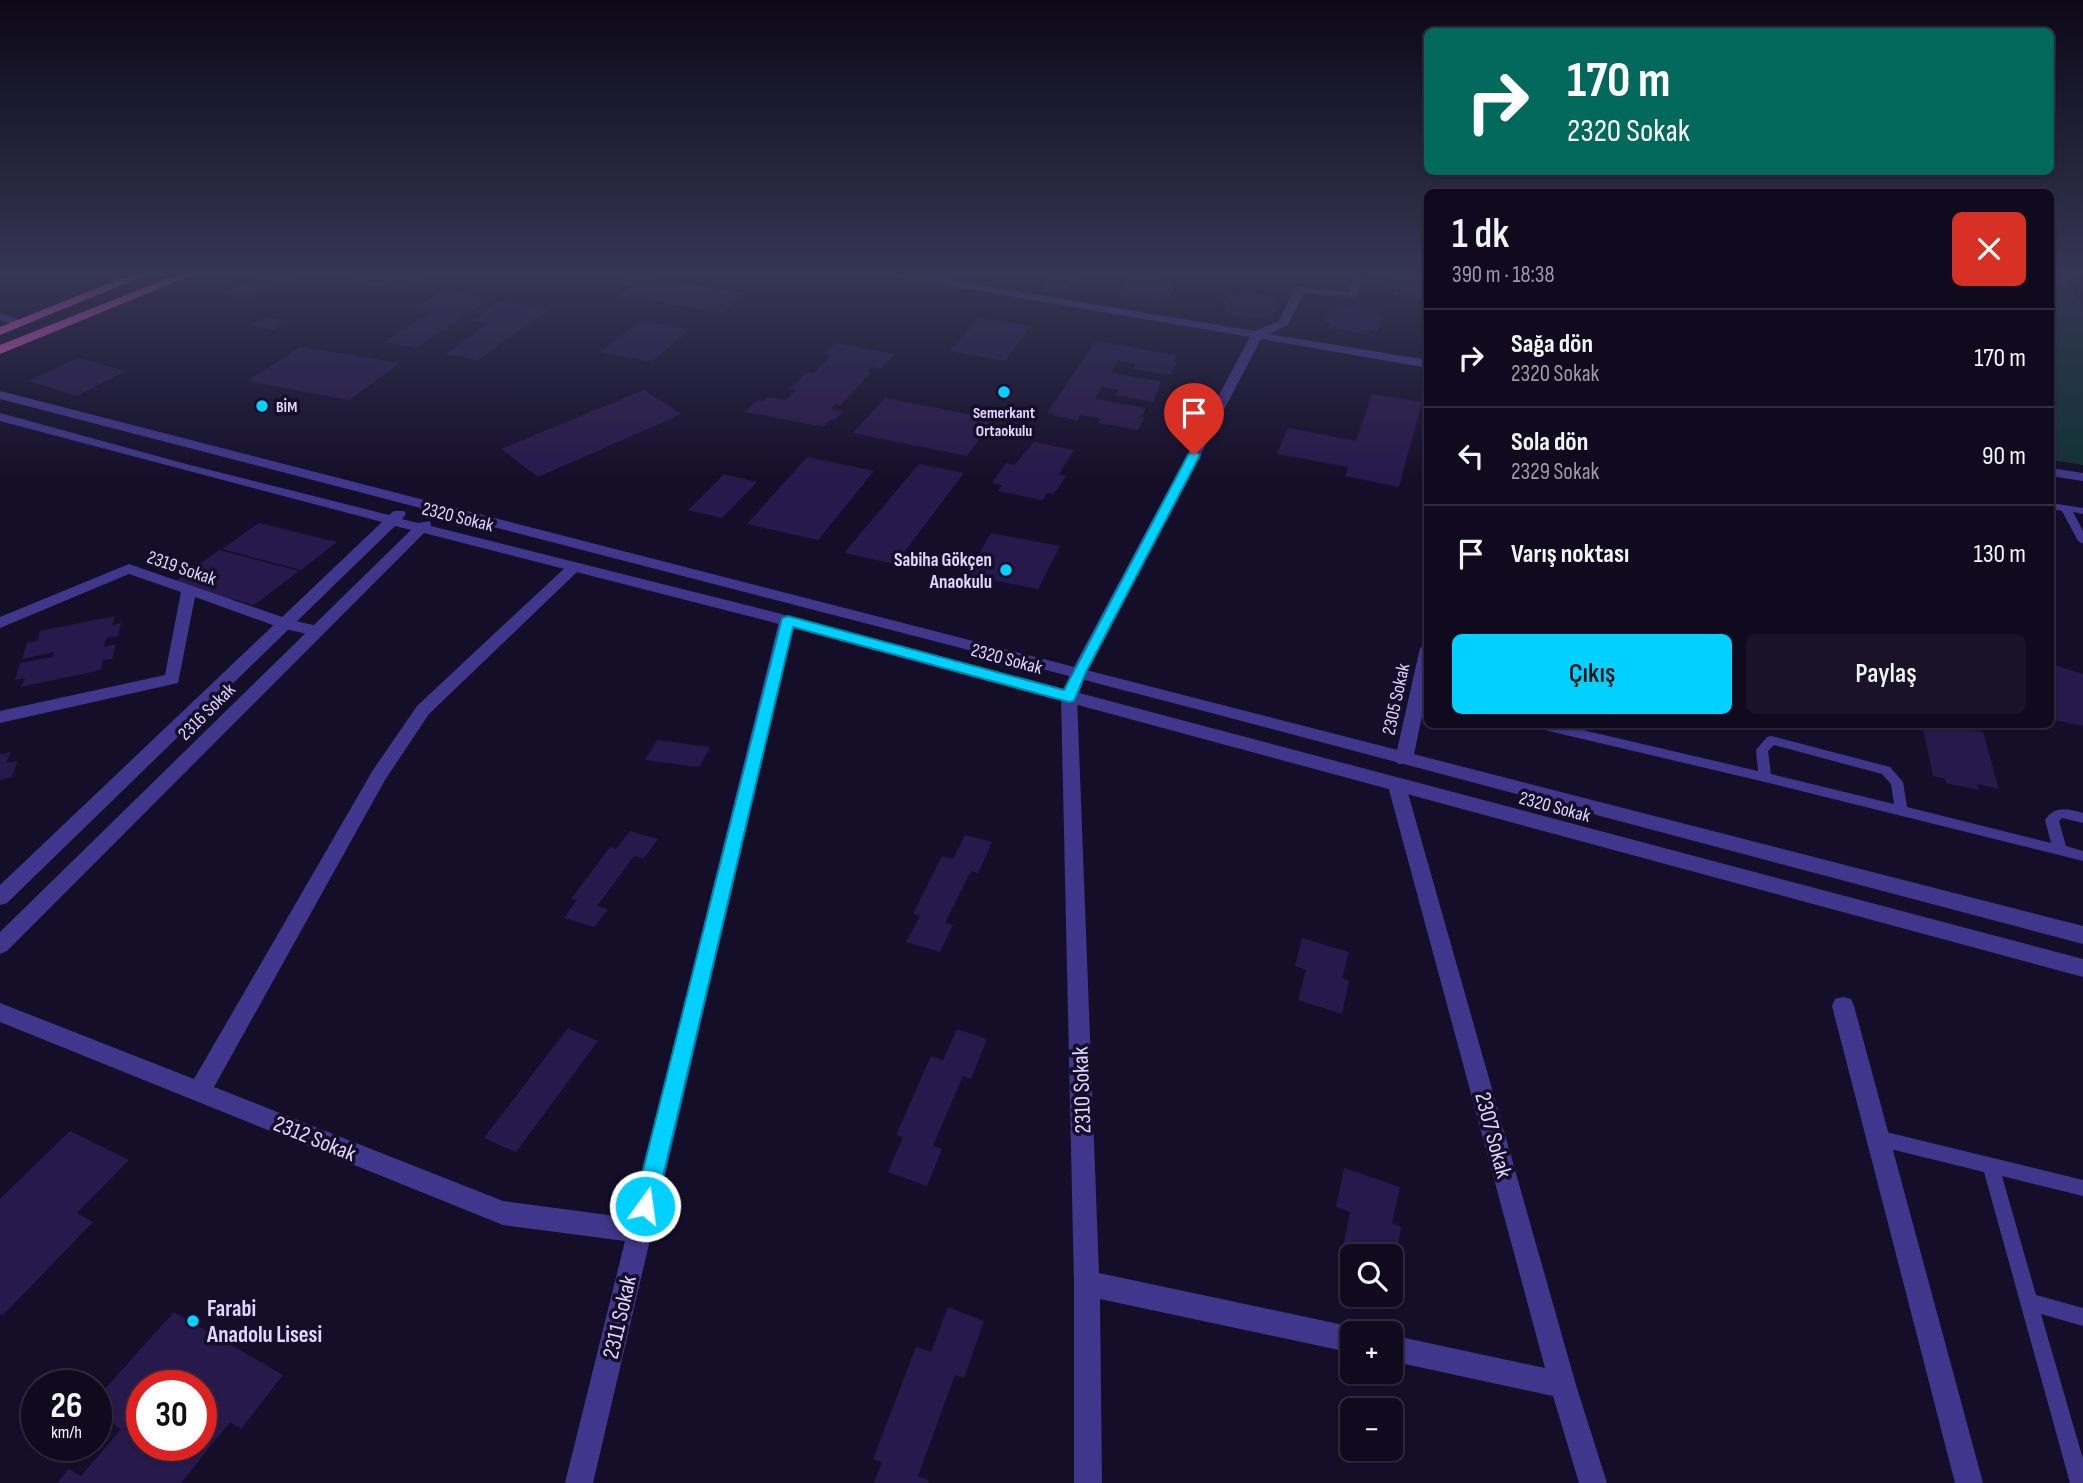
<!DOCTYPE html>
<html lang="tr">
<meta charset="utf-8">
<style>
:root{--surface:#100a1f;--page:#191328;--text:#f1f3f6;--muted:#9c9aa4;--line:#302b3d;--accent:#02d0ff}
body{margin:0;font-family:"Sofia Sans Condensed",sans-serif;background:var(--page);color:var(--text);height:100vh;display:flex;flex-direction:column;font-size:26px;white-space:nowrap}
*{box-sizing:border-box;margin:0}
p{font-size:23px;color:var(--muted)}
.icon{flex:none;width:38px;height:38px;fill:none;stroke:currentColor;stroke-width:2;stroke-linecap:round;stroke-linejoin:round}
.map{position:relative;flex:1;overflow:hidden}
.drawer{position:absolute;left:1424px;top:189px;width:630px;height:539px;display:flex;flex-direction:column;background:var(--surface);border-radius:10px;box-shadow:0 2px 5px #0004,0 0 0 2px var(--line)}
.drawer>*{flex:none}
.hud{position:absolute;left:1424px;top:28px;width:630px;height:147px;border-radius:10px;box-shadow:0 2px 5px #0004,0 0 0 2px var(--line);background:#00695c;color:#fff;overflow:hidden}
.buttons{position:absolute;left:1340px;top:1244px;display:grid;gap:14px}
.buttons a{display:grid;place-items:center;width:63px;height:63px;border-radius:10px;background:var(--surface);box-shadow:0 2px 5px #0004,0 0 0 2px var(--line);font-size:35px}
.speed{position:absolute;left:21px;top:1370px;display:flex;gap:14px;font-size:35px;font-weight:700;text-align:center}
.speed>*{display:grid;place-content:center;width:91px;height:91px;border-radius:50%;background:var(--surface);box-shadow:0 2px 5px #0004,0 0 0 2px var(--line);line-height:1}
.speed small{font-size:18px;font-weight:400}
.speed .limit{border:10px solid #d22;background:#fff;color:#111}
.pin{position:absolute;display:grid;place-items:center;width:60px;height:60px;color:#fff;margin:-72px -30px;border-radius:50% 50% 50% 0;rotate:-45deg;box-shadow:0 0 7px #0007}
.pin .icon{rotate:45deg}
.me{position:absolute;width:77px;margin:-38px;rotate:14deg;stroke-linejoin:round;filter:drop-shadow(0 0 5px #0008)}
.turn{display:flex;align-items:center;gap:24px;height:147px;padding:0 28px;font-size:32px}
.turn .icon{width:91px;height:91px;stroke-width:2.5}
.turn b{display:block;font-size:49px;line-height:60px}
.round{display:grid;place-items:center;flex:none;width:74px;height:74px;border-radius:10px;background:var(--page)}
.overview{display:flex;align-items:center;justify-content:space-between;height:119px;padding:0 28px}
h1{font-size:42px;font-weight:600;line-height:52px}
.primary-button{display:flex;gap:14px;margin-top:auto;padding:14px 28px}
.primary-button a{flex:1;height:80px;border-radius:10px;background:var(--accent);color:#111;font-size:28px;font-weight:600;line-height:80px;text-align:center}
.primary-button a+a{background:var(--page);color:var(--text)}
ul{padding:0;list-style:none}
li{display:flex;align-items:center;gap:21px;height:98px;padding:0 28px;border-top:2px solid var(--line)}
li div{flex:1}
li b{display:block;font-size:26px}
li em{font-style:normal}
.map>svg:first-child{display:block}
</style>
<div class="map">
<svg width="2083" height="1483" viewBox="0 0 2083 1483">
<rect width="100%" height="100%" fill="#150e29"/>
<!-- green -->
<path fill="#113233" d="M2051,273H2062L2083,308V465L2051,460Z"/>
<!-- building -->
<g fill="#27194b" fill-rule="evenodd">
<path d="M270,273H304L243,299L224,292Z"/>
<path d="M361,273H430L403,290L348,281Z"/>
<path d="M1052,273H1073L1078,275L1064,291L1055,289L1052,293L1037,290Z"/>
<path d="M1404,273L1428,277V300L1393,294L1395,289L1389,288L1394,276L1402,277Z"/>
<path d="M634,275L745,293L723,313L619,296L632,286L622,284Z"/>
<path d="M1138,275L1174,281L1171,285L1176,286L1168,299L1162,298L1158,302L1120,296L1124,291L1118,290L1127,278L1135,279Z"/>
<path d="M443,291L490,299L416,348L384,342L430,312L413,309Z"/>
<path d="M1239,291L1277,297L1274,301L1280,302L1273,316L1266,315L1263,320L1224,313L1227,308L1221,307L1228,294L1237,295Z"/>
<path d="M501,301L549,309L478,360L445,354L489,323L472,320Z"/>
<path d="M1340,305L1379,311L1377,316L1383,317L1378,331L1371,330L1369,335L1328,328L1330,323L1323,321L1330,308L1338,310Z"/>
<path d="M266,317L288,321L273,330L250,326Z"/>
<path d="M979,318L1031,326L1005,361L950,351Z"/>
<path d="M640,321L690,329L652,362L600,352Z"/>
<path d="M1096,341L1177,355L1173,362H1177L1170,375L1133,369L1136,364L1118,361L1111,373L1161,381L1153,402L1115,395L1118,390L1102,387L1095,399L1146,408L1141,417H1145L1138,430L1098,423L1101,419L1080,415L1077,421L1047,413Z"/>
<path d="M835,343L895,354L881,369L872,367L867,371L871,372L841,405L835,404L831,409L843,411L835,420L831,419L824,427L745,412L757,400L764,401L768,397L786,400L796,390L790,389L807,372L814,373L832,355L824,354Z"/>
<path d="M301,347L400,363L349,400L247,381Z"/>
<path d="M78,358L126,371L77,396L29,381Z"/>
<path d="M644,390L682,414L538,477L501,449Z"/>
<path d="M1372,394L1422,402L1399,487L1345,476L1348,467L1277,454L1288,428L1356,441Z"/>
<path d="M885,398L994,419L967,456L853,433Z"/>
<path d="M1034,442L1074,450L1059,474L1066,476L1054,494L1047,493L1042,500L998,491L1002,485L992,483L1006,463L1014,465Z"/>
<path d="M807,457L874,471L818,540L747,524Z"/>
<path d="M919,464L964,473L895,564L844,553Z"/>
<path d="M724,474L757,482L722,518L688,510Z"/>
<path d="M259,523L337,542L301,570L222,549Z"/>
<path d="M991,533L1060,546L1038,589L967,575Z"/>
<path d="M219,550L299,571L254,605L173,583Z"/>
<path d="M115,616L112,625L121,623L118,636L106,638L104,647L116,644L112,659L103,660L101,670L21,687L25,678L15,680L20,663L52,657L54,652L22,659L27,643L37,641L40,631Z"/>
<path d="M2051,664L2083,674V726L2055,720L2051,716Z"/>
<path d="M1922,724H1962L1963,728L1983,732L1999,789L1977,784L1979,790L1946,783L1945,779L1933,776Z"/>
<path d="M657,740L710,747L699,767L645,760Z"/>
<path d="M11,752L6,763L18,761L12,777L0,780V754Z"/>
<path d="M630,831L658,839L644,858L634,856L597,906L608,909L594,927L564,918L577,900L571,899L610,847L616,849Z"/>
<path d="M965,835L992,842L978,873L971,871L945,923L953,925L940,952L906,942L920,916L913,914L942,856L953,859Z"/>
<path d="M1302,938L1349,952L1342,978L1349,981L1342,1014L1298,1000L1306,970L1295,966Z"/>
<path d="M568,1028L598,1041L516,1152L484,1138Z"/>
<path d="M957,1029L987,1039L971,1079L963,1076L933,1146L942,1149L927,1186L888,1172L903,1137L896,1135L931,1056L943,1060Z"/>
<path d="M70,1131L129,1160L77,1213L93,1222L3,1315L0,1314V1199Z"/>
<path d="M1344,1168L1400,1187L1392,1223L1401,1227L1393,1274L1391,1256H1352L1342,1252L1350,1212L1336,1207Z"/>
<path d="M948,1307L984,1321L964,1378L955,1375L918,1476L929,1480L928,1483H874L882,1462L873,1459L916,1347L931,1352Z"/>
<path d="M174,1312L283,1375L241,1429L230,1422L181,1483H57L69,1469L81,1476L121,1429L96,1413V1399ZM142,1386H201V1446H142Z"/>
</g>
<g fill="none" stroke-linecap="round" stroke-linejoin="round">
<!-- service -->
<g fill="#40368b" fill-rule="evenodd">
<path d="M2051,503L2083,508V514L2073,512L2083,531V544L2078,541L2062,511L2051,509Z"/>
<path d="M1530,724H1557L1758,771L1756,750L1767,737L1771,736L1890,767L1903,782L1907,807L2051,843L2045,820C2055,805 2068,809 2083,813V823L2062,818L2059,821L2066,846L2083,851V861L1765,782L1536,728ZM1774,745L1882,774L1891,784L1894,804L1771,774L1768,751Z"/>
<path d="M1878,1130L2083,1180V1196L2002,1176L2036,1295L2083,1308V1326L2041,1314L2083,1459V1483H2070L1984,1172L1878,1146L1872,1144L1870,1138L1872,1132Z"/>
</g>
<!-- minor -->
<g fill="#40368b" fill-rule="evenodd">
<path d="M884,273H907L1255,331L1279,321L1296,287L1348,292L1356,273H1366L1356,298L1304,293L1288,325L1269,334L1428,360V368L1261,339L1087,672L1077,697L1099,1273L1353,1327L1363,1334H1353V1353L1100,1299L1102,1483H1074V1283L1061,697L1071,672L1250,337L889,276Z"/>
<path d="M0,313L23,321L25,323L19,326L0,320Z"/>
<path d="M2051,468L2083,473V481L2051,476Z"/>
<path d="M574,562L579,564L581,567L579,570L429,714L385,780L214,1087L503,1201L631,1218L779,621L787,616L793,617L795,621L593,1483H565L625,1241L503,1225L0,1022V1003L194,1079L373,770L417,706L569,564Z"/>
<path d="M129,564L291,620L322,627L324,631L316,636L281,628L195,597L178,683L0,723V711L165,675L181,592L129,574L0,628V617Z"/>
<path d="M1428,643V687L1413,759L1410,764H1398L1395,759L1420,648Z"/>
<path d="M1397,779L1403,781L1406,786L1576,1385L1607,1483H1579L1553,1396L1391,1361V1335L1545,1368L1388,786L1391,781Z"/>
<path d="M1843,997L1851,999L1854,1006L1983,1483H1955L1832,1006L1835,999Z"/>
</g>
<!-- tertiary -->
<g fill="#40368b" fill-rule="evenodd">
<path d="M0,391L2083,926V944L1200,710L0,399Z"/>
<path d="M0,413L190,465L389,515L394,511H404L406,514L402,519L418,523L430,521L431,526L770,611L2083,959V977L768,621L424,533L7,951L0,954V932L411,530L395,526L7,903L0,905V885L382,522L0,421Z"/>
</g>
<!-- trunk -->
<g fill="#e857ca" fill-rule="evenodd">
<path d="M135,273H151L0,335V327Z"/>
<path d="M181,273H197L0,354V345Z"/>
</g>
</g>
<!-- sky -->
<linearGradient id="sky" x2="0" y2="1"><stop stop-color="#0c0817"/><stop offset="0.57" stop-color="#353654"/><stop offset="1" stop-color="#353654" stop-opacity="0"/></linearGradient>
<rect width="2083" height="480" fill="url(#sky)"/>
<!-- route -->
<path fill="#02d0ff" stroke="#0187a6" stroke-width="2" d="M1194,451L1200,455L1086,672L1074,701L1069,702L793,627L656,1206L653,1214L645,1217L637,1214L634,1206L782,618L788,616L1064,690L1188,455Z"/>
<!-- markers -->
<g fill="#02d0ff" stroke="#150e29" stroke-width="2.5">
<circle cx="1004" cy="392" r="7"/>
<circle cx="262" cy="406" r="7"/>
<circle cx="1006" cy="570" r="7"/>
<circle cx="193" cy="1321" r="7"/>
</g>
<g text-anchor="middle" stroke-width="7" stroke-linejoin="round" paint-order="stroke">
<!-- far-poi labels -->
<g font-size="16" font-weight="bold" fill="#ded6ff" stroke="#150e29" text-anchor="start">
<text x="276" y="412">BİM</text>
<text x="1004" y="418" text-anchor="middle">Semerkant<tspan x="1004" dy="18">Ortaokulu</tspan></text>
</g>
<!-- street labels -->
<g font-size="19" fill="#ded6ff" stroke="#150e29">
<text transform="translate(458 516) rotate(14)" y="7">2320 Sokak</text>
<text transform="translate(182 567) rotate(19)" y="7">2319 Sokak</text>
<text transform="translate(1007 658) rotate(15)" y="7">2320 Sokak</text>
<text transform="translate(1395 699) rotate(-78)" y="7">2305 Sokak</text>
<text transform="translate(206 711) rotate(-45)" y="7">2316 Sokak</text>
<text transform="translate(1555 806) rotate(15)" y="7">2320 Sokak</text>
</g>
<!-- poi labels -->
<g font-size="19" font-weight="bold" fill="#ded6ff" stroke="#150e29" text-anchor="end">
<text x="992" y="566">Sabiha Gökçen<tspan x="992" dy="22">Anaokulu</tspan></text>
</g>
<!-- near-street labels -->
<g font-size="23" fill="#ded6ff" stroke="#150e29">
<text transform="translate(1081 1090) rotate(-92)" y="8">2310 Sokak</text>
<text transform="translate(1494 1135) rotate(75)" y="8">2307 Sokak</text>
<text transform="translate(315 1138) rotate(22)" y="8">2312 Sokak</text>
<text transform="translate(619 1317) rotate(-77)" y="8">2311 Sokak</text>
</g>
<!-- near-poi labels -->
<g font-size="23" font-weight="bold" fill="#ded6ff" stroke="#150e29" text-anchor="start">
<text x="207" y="1316">Farabi<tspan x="207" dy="26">Anadolu Lisesi</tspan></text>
</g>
</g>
</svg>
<div class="buttons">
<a><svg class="icon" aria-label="search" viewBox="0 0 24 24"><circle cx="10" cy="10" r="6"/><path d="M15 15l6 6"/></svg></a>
<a>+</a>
<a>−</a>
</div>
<div class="speed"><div>26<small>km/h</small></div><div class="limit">30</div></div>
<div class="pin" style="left:1194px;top:455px;background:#d93025"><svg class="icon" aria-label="arrive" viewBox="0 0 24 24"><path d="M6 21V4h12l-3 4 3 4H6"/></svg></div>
<svg class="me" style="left:645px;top:1206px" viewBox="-20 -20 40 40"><circle r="17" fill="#02d0ff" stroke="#fff" stroke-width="3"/><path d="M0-11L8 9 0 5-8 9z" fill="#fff"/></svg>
<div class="hud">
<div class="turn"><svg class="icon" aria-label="right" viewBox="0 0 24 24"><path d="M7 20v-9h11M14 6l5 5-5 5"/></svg><div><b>170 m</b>2320 Sokak</div></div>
</div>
<section class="drawer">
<div class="overview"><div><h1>1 dk</h1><p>390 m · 18:38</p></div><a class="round" style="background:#d93025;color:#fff"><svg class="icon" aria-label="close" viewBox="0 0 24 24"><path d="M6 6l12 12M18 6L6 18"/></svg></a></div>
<ul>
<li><svg class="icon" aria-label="right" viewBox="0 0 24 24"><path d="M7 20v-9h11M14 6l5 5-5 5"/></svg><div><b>Sağa dön</b><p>2320 Sokak</p></div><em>170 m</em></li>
<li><svg class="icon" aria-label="left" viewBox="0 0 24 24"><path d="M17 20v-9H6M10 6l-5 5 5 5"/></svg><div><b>Sola dön</b><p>2329 Sokak</p></div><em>90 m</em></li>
<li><svg class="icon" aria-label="arrive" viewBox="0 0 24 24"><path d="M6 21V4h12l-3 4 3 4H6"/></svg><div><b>Varış noktası</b></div><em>130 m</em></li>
</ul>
<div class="primary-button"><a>Çıkış</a><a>Paylaş</a></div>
</section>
</div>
